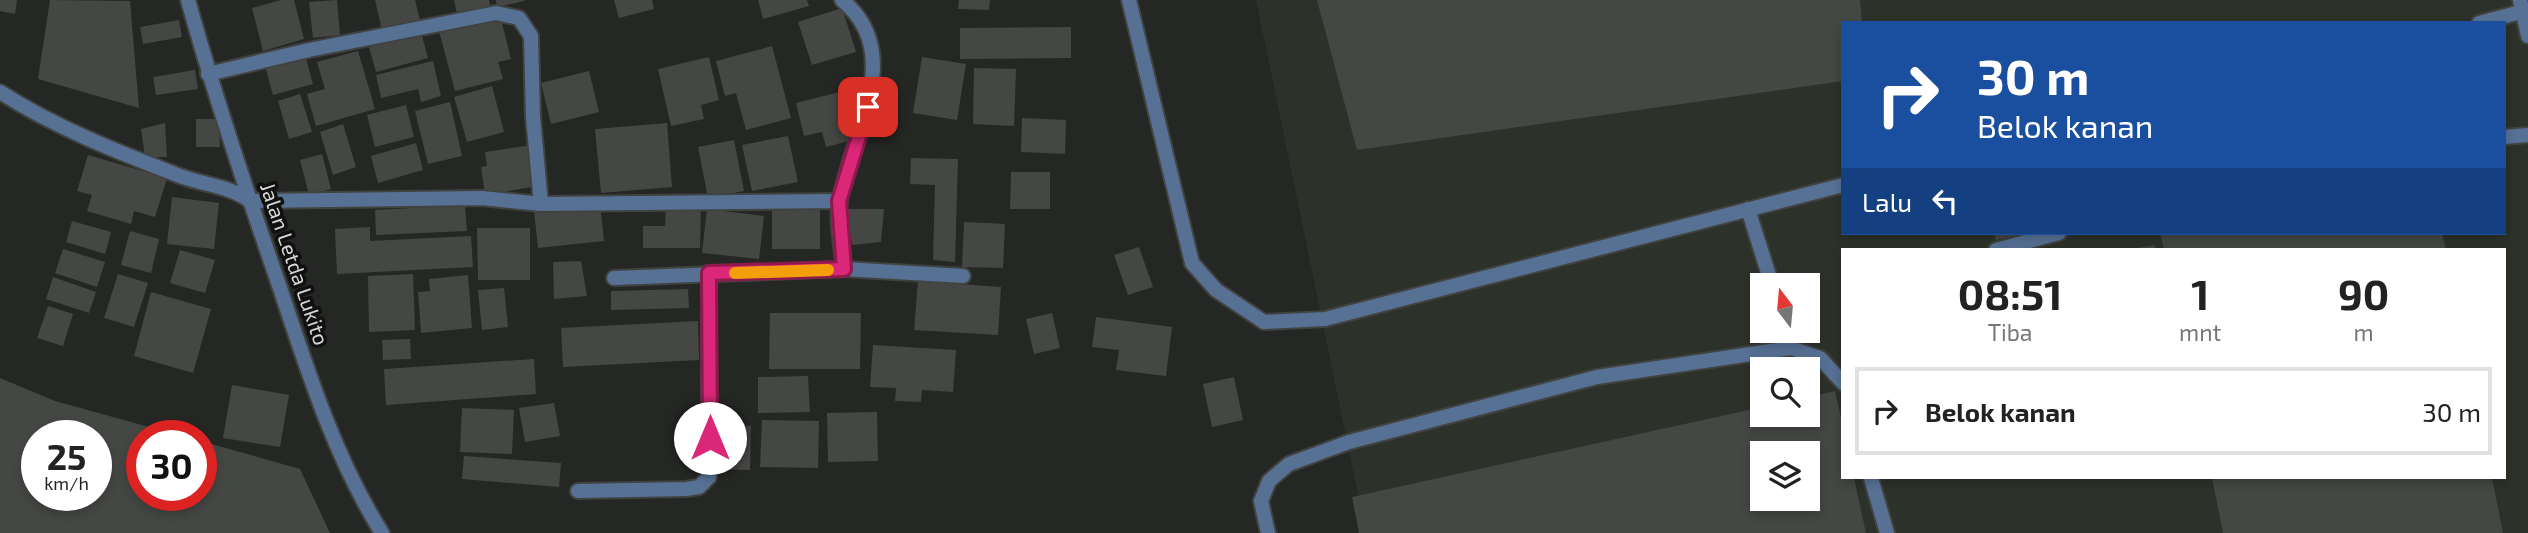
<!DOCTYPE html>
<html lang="id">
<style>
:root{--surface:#fff;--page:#f2f2f2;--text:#222;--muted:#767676;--line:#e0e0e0}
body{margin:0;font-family:"Exo 2",sans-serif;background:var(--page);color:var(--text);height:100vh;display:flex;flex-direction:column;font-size:26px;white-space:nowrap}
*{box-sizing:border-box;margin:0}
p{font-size:23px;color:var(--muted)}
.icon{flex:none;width:38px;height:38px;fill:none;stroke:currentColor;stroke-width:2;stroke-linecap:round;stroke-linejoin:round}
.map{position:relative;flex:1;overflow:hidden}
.panel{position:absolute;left:1841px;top:248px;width:665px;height:231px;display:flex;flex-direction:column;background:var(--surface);border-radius:0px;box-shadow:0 4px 10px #0003}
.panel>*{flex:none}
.top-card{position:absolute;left:1841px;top:21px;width:665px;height:214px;border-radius:0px;box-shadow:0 4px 10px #0003;background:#1a4fa0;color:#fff;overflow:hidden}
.needle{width:46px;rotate:344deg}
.fabs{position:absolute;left:1750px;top:273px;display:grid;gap:14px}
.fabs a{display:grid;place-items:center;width:70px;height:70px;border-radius:0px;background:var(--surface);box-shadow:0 4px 10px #0003;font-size:35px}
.speed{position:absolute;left:21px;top:420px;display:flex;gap:14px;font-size:35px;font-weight:700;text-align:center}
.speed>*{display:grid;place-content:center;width:91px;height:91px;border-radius:50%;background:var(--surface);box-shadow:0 4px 10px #0003;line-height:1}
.speed small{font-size:18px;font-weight:400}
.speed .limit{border:10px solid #d22;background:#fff;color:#111}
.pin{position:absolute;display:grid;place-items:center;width:60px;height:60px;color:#fff;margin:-30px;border-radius:14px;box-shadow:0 4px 10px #0006}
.me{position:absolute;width:77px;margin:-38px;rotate:0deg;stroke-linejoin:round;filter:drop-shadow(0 0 5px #0008)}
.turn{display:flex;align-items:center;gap:24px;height:147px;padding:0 21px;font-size:32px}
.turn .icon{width:91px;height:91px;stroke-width:2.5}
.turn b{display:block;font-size:49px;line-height:60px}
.then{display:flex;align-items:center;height:66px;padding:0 21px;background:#0003;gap:14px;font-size:26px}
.eta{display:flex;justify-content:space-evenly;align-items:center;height:119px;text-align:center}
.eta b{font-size:42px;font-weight:700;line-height:49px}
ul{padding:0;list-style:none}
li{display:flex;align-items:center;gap:21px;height:88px;margin:0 14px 10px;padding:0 7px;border:4px solid var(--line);border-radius:0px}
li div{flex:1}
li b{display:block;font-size:26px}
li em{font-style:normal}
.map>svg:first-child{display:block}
</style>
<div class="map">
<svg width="2528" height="533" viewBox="0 0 2528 533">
<rect width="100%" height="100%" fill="#252724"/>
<!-- built -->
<path fill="#2c3129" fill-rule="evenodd" d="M1256,0H2528V533H1366ZM1843,23H2504V233H1843ZM1843,250H2504V478H1843ZM1762,285H1808V331H1762ZM1762,369H1808V415H1762ZM1762,453H1808V499H1762Z"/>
<!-- building -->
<g fill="#454744" fill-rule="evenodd">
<path d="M0,0H17L15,14L0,11Z"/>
<path d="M50,0L130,1L139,108L38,79Z"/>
<path d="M281,0H294L304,39L263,51L252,8Z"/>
<path d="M337,0L340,35L313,38L309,2Z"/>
<path d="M375,0H415L420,20L382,30Z"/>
<path d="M454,0H489L490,7L457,14Z"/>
<path d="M496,0H524V1L497,7Z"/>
<path d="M614,0H652L654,9L619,18Z"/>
<path d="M758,0H807L809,6L763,19Z"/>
<path d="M959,0H990L989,10L958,9Z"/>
<path d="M1317,0H1860L1862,23H1843V81L1357,150Z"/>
<path d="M842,8L856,52L812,65L798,22Z"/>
<path d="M500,15L511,59L498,62L503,79L455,91L439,31Z"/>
<path d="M179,20L182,37L143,44L140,27Z"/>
<path d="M1071,27V58L960,59V28Z"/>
<path d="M421,32L428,58L376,72L369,47Z"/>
<path d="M772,46L791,118L746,130L736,93L725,96L716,61Z"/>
<path d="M358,51L375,109L316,126L307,94L325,89L317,62Z"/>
<path d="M305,55L313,84L273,95L265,66Z"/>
<path d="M709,57L719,100L701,105L704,119L671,126L658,69Z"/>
<path d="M922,57L966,64L957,120L913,113Z"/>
<path d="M433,61L441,96L421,102L418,89L381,98L376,75Z"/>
<path d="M974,68L1016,69L1014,126L973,124Z"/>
<path d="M195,70L198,89L156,95L153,77Z"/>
<path d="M589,71L599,112L551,124L541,83Z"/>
<path d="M492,86L504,132L467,142L454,97Z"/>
<path d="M844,91L856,139L826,147L822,132L804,136L796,103Z"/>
<path d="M300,94L312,132L289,139L278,101Z"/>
<path d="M450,102L462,156L428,164L415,111Z"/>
<path d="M406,105L414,137L375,147L367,115Z"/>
<path d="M1022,118L1066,120L1065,154L1021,152Z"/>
<path d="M196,119H219L220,147H196Z"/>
<path d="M165,123L167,157H145L141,129Z"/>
<path d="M667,123L672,187L601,193L595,129Z"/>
<path d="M343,124L356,167L333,175L320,132Z"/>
<path d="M788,136L798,182L752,191L742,145Z"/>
<path d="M734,140L744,191L708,198L698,147Z"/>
<path d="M416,143L423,170L378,183L371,156Z"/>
<path d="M532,145L538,186L485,195L481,167L487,166L485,152Z"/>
<path d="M322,154L331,189L309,195L300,160Z"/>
<path d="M88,155L167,178L155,217L134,211L131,224L87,211L92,195L77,191Z"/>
<path d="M911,158L958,159L955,262L933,260L935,185L910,184Z"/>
<path d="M1011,172H1050V209H1010Z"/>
<path d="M172,197L219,203L214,249L167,244Z"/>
<path d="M600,204L604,241L538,248L534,211Z"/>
<path d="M666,204H701L700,248H643V226H665Z"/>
<path d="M465,205L467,231L376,235L375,210Z"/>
<rect x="772" y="206" width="48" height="43"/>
<path d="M707,209L764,216L759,259L702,253Z"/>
<path d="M847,209H884L881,242L852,245Z"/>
<path d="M72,221L111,232L105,254L66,242Z"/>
<path d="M964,222L1005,224L1003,268L962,267Z"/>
<path d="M370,227V241L471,236L473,267L337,274L335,229Z"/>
<path d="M477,228H530V280H478Z"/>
<path d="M130,231L159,239L151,273L121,265Z"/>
<path d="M1994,233H2023V234L1996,240Z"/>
<path d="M2160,233H2442L2446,250H2164Z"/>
<path d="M2155,245V250H2132V249Z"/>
<path d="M1139,247L1153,287L1128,295L1114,255Z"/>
<path d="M63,249L105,262L97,287L55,273Z"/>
<path d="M180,250L215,260L205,293L170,283Z"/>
<path d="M581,261L587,296L554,299L553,262Z"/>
<path d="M118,274L148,283L134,327L104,318Z"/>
<path d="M413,274L415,330L369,332L368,276Z"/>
<path d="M468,275L472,328L421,333L418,292L430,291L429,279Z"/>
<path d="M53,277L96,292L89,313L46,299Z"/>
<path d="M918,281L1001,287L998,335L914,330Z"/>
<path d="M504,288L508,327L482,330L478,290Z"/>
<path d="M688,289L689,308L611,310V291Z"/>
<path d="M151,292L211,309L193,373L134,356Z"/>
<path d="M48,306L73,314L63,346L37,338Z"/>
<path d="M770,313H861L860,369H769Z"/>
<path d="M1052,313L1060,348L1034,354L1026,319Z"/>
<path d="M1096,317L1172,327L1166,376L1116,370L1119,350L1092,347Z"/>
<path d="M698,321L699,360L563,367L561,328Z"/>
<path d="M410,339L411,359L383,360L382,340Z"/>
<path d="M873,345L956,350L953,392L922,390L921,402L895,401L896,388L870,387Z"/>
<path d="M534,359L536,394L386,405L384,369Z"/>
<path d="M808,376L810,412L758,413V377Z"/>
<path d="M1234,377L1243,420L1212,427L1203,384Z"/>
<path d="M0,378L55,401L178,435L142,436V495H201V441L300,469L330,533H0ZM37,436H96V495H37Z"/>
<path d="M232,385L289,395L280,447L223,438Z"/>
<path d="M1835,391L1843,426V478H1854L1866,533H1359L1352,497L1762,407V415H1808V397ZM1762,453H1808V499H1762Z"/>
<path d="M554,403L560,436L525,442L519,408Z"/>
<path d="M462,408L514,410L512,454L460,452Z"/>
<path d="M877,412L878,461L828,462L827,413Z"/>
<path d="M762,420L819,421L818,468L760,467Z"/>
<path d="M716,425L751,426L750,470L715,469Z"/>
<path d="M464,456L561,463L559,487L462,479Z"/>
<path d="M2212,478H2492L2503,533H2223Z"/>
</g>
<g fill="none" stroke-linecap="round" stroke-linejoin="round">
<defs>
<g id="service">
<path d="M1129,0L1192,263L1216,290L1264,322"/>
<path d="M2504,137L2528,135"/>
<path d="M1748,209L1772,285"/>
<path d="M1996,250L2059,233"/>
<path d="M1791,348L1820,358L1843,383"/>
<path d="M1871,478L1887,533"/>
<path d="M1268,533L1261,501L1269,481L1289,464L1349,442L1597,377L1791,348L1786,331"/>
</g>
<g id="minor">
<path d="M842,0C907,53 851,136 840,200C836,221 842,248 844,269"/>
<path d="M2520,0L2528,36"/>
<path d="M2479,23L2528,10"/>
<path d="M208,74L309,50L496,13L519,18L531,36L533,117L541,204"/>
<path d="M0,92C56,128 118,152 180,176C204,185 230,186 250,201L482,198L541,204L839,201"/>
<path d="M614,278L844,269L963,276"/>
<path d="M1264,322L1325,319L1843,185"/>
<path d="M578,491L686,489L699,487L709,477V273"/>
</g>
<path id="tertiary" d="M188,0C215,97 247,193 280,288C308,372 335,458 382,533"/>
</defs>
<!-- service casing -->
<use href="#service" stroke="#414340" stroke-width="18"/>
<!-- minor casing -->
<use href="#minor" stroke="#414340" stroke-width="18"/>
<!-- tertiary casing -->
<use href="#tertiary" stroke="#414340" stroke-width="18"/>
<!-- service -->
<use href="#service" stroke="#577195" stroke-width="14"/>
<!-- minor -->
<use href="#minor" stroke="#577195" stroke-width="14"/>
<!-- tertiary -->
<use href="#tertiary" stroke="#577195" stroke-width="14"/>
</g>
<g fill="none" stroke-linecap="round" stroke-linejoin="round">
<defs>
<path id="route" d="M710,438L709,273L844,269L839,201L868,107"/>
</defs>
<!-- route casing -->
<use href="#route" stroke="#8e194d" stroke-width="18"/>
<!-- route -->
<use href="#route" stroke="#db2777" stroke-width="12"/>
<!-- slow -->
<path stroke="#f59e0b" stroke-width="12" d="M735,273L828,270"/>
</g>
<g text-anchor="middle" stroke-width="7" stroke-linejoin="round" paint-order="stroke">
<!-- street labels -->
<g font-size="21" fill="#d6d8d6" stroke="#0f100f">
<text transform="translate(294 264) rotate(71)" y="7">Jalan Letda Lukito</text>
</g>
</g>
</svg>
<div class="fabs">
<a><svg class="needle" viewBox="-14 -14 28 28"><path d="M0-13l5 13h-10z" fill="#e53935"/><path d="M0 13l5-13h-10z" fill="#767676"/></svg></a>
<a><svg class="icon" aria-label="search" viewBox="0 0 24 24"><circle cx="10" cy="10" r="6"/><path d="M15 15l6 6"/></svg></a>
<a><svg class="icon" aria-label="layers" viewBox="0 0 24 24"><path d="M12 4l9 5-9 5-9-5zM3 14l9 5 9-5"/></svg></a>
</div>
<div class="speed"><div>25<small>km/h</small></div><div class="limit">30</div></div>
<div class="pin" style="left:868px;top:107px;background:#d93025"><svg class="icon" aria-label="arrive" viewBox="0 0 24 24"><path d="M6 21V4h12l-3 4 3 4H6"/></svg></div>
<svg class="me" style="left:710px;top:438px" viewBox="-20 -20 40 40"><circle r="19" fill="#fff"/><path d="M0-13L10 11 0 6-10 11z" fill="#db2777"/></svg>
<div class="top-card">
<div class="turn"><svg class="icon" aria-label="right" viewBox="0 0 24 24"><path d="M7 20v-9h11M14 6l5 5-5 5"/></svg><div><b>30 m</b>Belok kanan</div></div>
<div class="then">Lalu<svg class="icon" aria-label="left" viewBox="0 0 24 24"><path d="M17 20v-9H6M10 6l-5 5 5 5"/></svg></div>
</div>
<section class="panel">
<div class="eta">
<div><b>08:51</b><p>Tiba</p></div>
<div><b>1</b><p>mnt</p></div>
<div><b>90</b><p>m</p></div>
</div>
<ul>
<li><svg class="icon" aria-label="right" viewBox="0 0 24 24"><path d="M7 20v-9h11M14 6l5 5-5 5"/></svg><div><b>Belok kanan</b></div><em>30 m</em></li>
</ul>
</section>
</div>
